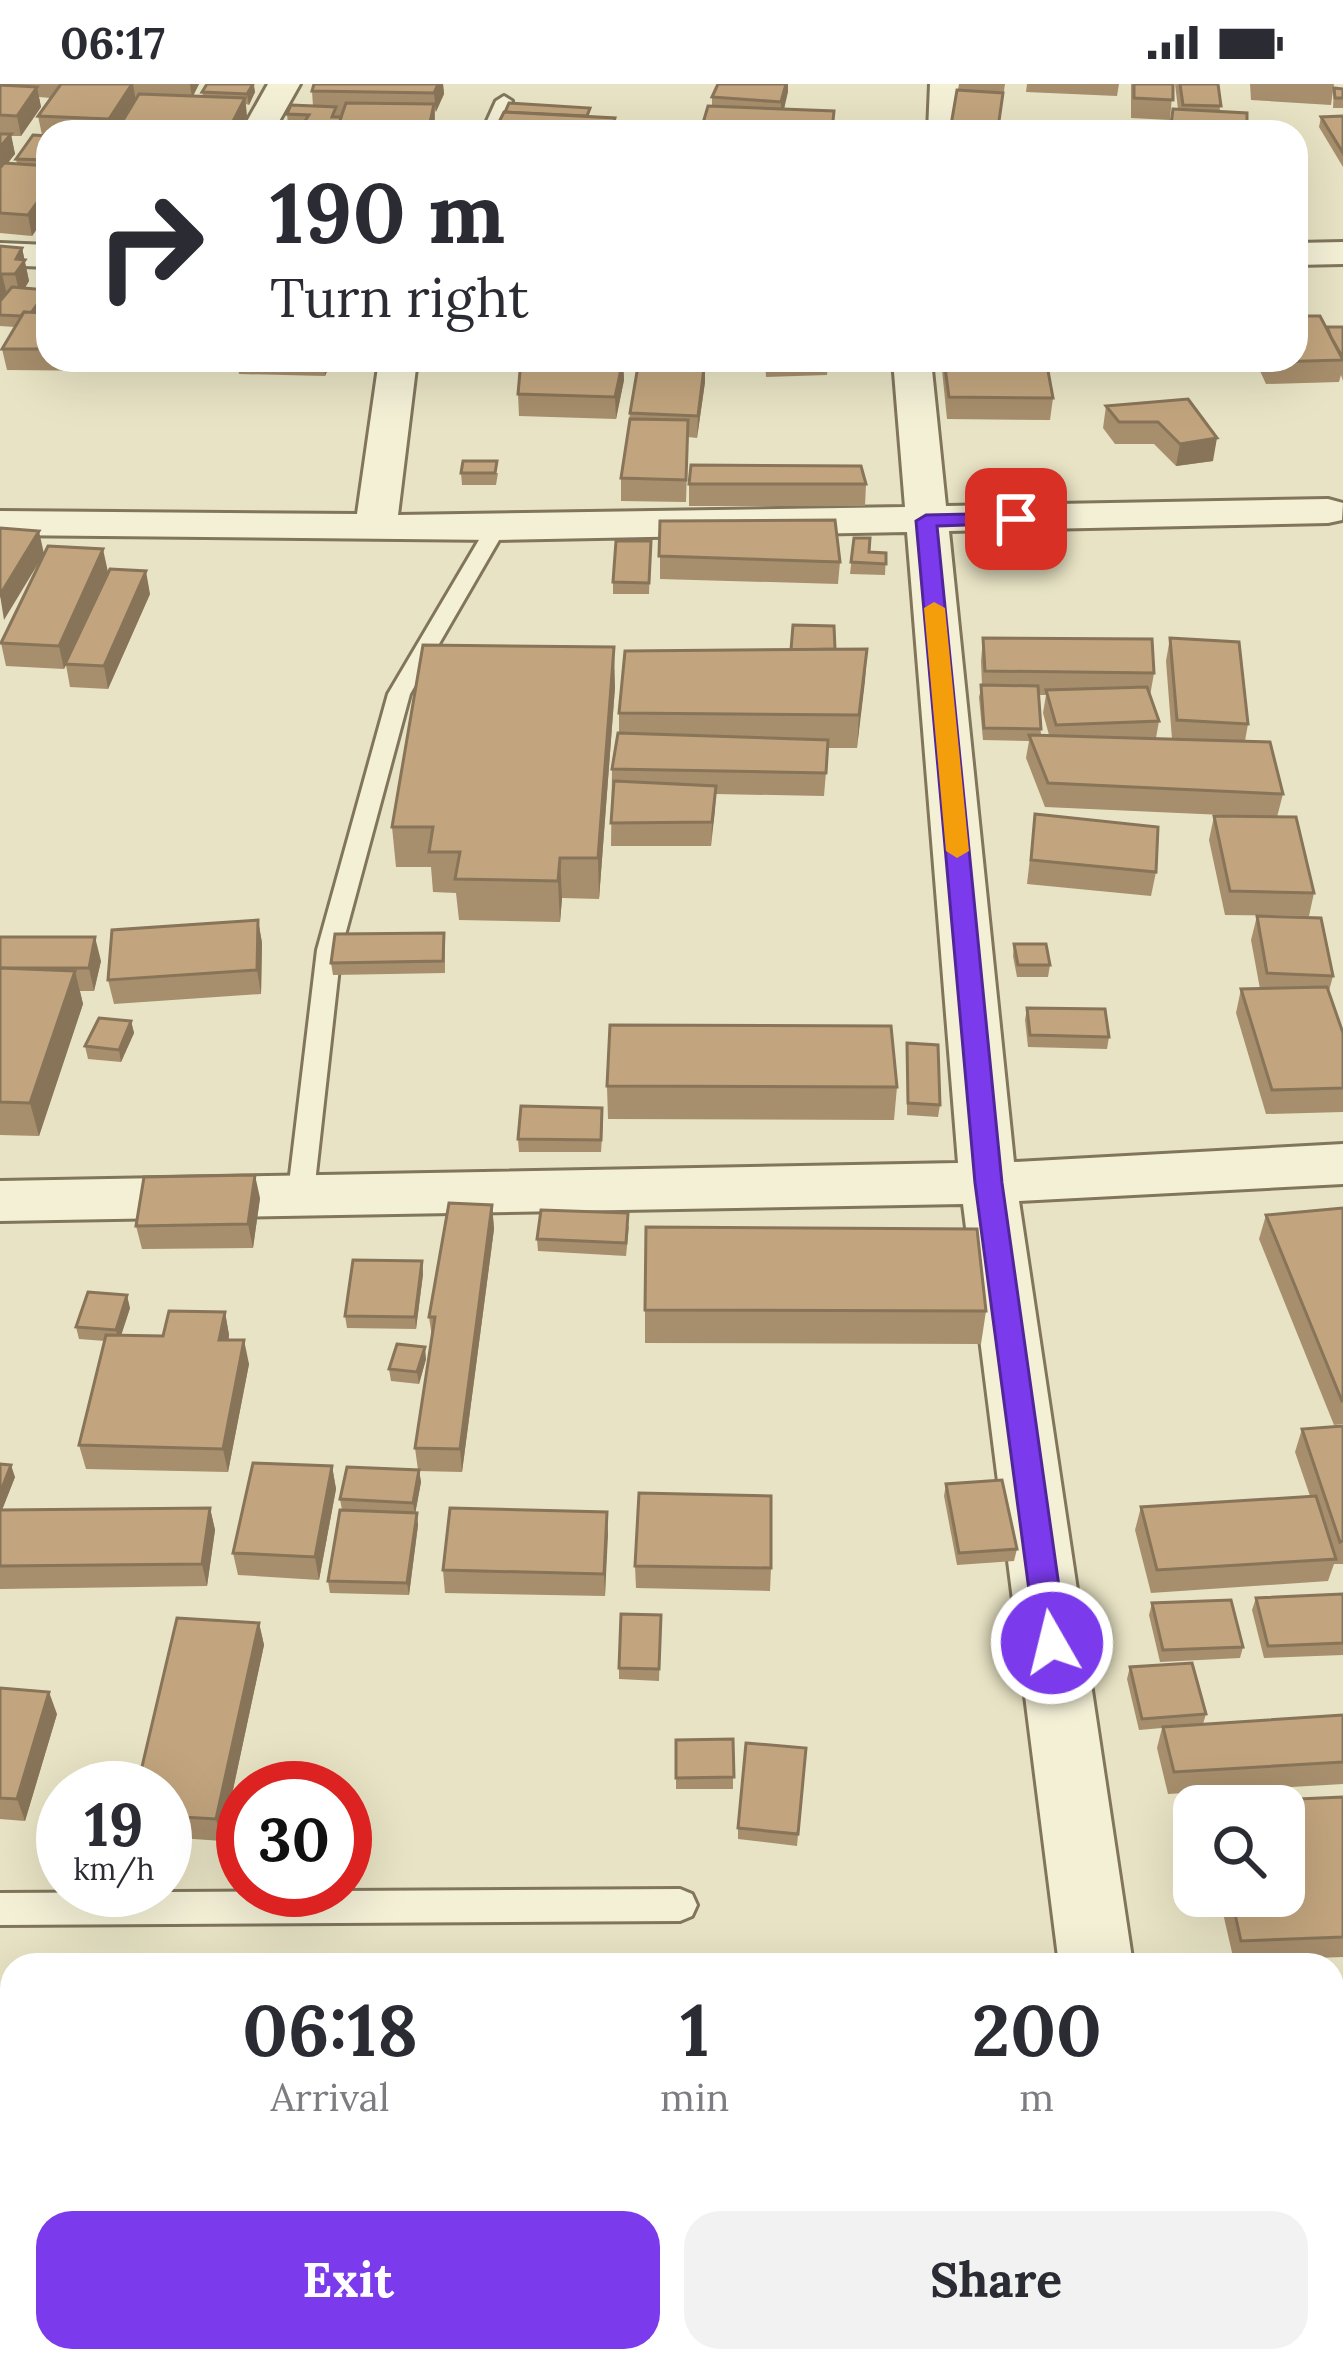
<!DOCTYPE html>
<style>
:root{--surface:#fff;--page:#f2f2f3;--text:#2b2b33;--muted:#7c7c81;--accent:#7c3aed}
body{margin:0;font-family:Lora,serif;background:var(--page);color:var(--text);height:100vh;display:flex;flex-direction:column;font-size:45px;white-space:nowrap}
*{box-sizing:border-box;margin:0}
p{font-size:39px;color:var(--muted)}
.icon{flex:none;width:66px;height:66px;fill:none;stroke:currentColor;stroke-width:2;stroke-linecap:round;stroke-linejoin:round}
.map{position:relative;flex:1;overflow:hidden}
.drawer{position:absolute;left:0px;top:1869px;width:1344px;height:420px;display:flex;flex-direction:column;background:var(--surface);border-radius:36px 36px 0 0;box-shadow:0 12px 48px #0002}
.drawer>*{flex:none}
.top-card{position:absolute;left:36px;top:36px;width:1272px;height:252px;border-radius:36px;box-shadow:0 12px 48px #0002;background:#fff;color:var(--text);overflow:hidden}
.tools{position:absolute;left:1173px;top:1701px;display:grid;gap:24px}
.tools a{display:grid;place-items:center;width:132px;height:132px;border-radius:24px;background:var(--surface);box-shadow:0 12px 48px #0002;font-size:60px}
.speed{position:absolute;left:36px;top:1677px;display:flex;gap:24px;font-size:60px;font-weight:700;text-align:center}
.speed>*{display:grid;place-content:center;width:156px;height:156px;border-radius:50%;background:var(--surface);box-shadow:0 12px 48px #0002;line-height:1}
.speed small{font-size:30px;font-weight:400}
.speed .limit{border:18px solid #d22;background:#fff;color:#111}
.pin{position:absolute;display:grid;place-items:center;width:102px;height:102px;color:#fff;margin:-51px;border-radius:24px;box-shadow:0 6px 18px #0006}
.me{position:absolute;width:132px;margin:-66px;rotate:352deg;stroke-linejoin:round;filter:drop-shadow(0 0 9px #0008)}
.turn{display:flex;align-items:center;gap:42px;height:252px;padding:0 36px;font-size:54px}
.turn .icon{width:156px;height:156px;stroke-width:2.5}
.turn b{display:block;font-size:84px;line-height:102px}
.eta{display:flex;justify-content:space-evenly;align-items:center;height:204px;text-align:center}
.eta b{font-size:72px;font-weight:800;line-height:84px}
.cta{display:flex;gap:24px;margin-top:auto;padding:24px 36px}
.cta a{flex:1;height:138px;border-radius:36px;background:var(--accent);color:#fff;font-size:48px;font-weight:800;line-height:138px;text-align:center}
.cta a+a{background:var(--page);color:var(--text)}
.status{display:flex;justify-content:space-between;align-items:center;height:84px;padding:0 60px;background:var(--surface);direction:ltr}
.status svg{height:33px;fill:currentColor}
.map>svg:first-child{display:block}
</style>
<div class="status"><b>06:17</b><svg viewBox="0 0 49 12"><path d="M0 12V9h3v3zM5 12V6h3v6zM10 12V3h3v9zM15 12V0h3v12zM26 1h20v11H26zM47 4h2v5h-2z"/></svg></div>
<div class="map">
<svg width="1343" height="2289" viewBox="0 0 1343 2289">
<rect width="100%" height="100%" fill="#e8e3c4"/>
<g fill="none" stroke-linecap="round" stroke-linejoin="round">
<defs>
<g id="lane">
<path d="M504,12L512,17L498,48H482L496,17Z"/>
<path d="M496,438L506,444L410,610L341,866L314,1108L301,1118L288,1108L317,866L388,610L486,444Z"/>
<path d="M680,1805L692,1810L697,1821L692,1832L680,1837L0,1841V1809Z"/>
</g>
<g id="street">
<path d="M268,0H300L273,48H241Z"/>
<path d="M930,0H962L960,48H928Z"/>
<path d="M1343,158V180L1296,181V159Z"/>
<path d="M0,159L48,161V183L0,181Z"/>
<path d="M379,276H417L398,431L905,423L893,276H931L946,422L1328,415L1343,419L1342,436L1328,439L949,447L1014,1078L1343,1060V1100L1019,1117L1133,1881H1059L963,1120L0,1137V1097L958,1079L907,448L496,456L0,451V427L357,430Z"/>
<path d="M1343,2208V2289H1325L1302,2277H1332V2210Z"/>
<path d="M1114,2277H1244L1239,2289H1111Z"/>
</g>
</defs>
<!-- lane casing -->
<use href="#lane" stroke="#81755c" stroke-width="6"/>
<!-- street casing -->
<use href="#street" stroke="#81755c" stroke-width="6"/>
<!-- lane -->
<use href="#lane" fill="#f4f0d6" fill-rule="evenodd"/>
<!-- street -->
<use href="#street" fill="#f4f0d6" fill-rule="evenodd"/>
</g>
<!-- wall -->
<g fill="#a78e6c" fill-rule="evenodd">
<path d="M0,0H199L193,12H203L202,8L207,0H254L255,8L249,21L246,20L247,34L240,48H120L119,44L117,48H48V129L32,152L0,149ZM39,13L51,14L38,32L42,51L16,75L17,80L8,79L15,70L11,52H21L41,23Z"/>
<path d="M314,0H443L444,10L435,28L434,48H286L288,41L287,30L313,22L312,7Z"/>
<path d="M718,0H788L784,25L834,27L833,48H703V39L712,22V13Z"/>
<path d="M959,0H1005L998,48H950Z"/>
<path d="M1027,0H1119L1117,12L1026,8Z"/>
<path d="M1131,0H1173L1170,36L1131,34Z"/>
<path d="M1175,0H1218L1220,27L1178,25Z"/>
<path d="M1250,0H1334L1331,21L1251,16Z"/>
<path d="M1334,4L1343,5V24H1333Z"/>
<path d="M1343,32V83L1319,43L1321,33Z"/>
<path d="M0,162L22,164L29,197L25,204L40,229H48V276H118L112,287L7,286L2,265L15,243L0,242Z"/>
<path d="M1343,243V297L1341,291L1339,298L1266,300L1255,276H1296L1327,244Z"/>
<path d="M237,276H332L325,292L239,290Z"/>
<path d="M623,276L624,296L616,335L519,332L518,310Z"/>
<path d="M705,276V298L697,354L688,353L686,418L621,417V394L630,329Z"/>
<path d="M765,276H828L827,291L766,293Z"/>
<path d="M941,276H1075L1046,277L1053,314L1050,336L947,335Z"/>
<path d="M1188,315L1213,377L1176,382L1154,360H1115L1103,344L1106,322Z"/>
<path d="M461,389H498L496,401H462Z"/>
<path d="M689,400H866L865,422H689Z"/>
<path d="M660,437L840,478L838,500L660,495Z"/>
<path d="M854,454L869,468L886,469L885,491L850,490Z"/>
<path d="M651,457L649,510H613V498Z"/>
<path d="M108,488L84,541L150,510L108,605L70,603L66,581L64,585L6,582L1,559Z"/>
<path d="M983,554L1154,589L1150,612L1159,637L1156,654L1172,655L1166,577L1170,554L1248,640L1245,657L1283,710L1277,733L1314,809L1309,832L1225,831L1209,756L1214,732L1268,733L1045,723L1026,674L1029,657L983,656L979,613L982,601L981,577ZM1038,611H1046L1043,629L1049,651H1041Z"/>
<path d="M835,565H867L857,664H828L824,712L715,710L711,762H611L612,685L619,649V629Z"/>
<path d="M615,603L599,815L562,814L560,838L459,836L456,809L433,808L431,783H396L392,743Z"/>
<path d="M1035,730L1156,788L1151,812L1027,800Z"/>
<path d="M1257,832L1333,892L1329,907L1343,949V1028L1266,1030L1236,929L1241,905H1260L1251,856Z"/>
<path d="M258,836L262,859L261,910L114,920L108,896Z"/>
<path d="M0,853L101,877L94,907H80L83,920L39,1052L0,1051Z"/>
<path d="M1014,860L1050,881L1048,893H1017L1013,872Z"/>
<path d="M445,861V889L333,891L331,879Z"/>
<path d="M1027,924L1109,953L1107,965L1028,963L1025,936Z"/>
<path d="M131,937L134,949L121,978L88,975L85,962Z"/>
<path d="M907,959L940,1021L938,1033L907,1031Z"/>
<path d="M607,1002L897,1003L894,1036L608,1035Z"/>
<path d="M603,1036L601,1068H519L518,1055Z"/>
<path d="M260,1114L253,1164L142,1165L136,1142Z"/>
<path d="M492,1121L494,1145L462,1388L419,1387L421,1398L415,1429L418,1441L409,1511L330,1509L328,1497L342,1426L340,1415L418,1386L415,1364L432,1253L429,1233Z"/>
<path d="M1343,1124V1340L1334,1341L1259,1155L1266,1131Z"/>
<path d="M629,1142L626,1172L538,1167L537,1155Z"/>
<path d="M422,1177L423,1190L416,1245L347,1244L345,1232Z"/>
<path d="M130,1224L121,1251L163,1252L225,1228L229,1251V1256L249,1280L228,1388L86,1385L79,1361L105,1257L79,1255L76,1243Z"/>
<path d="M645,1226L986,1227L981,1260L645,1259Z"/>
<path d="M426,1275L419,1300L391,1297L389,1285Z"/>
<path d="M1343,1342V1480H1334L1328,1497L1151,1509L1135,1446L1141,1423L1310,1412L1295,1368L1302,1345Z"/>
<path d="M0,1380L15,1393L2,1426L210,1424L215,1446L207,1502L0,1505Z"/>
<path d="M332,1382L336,1405L319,1496L238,1491L233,1469Z"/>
<path d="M946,1400L1017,1465L1014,1477L957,1481L944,1412Z"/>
<path d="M607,1428L605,1512L445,1509L443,1486Z"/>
<path d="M635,1482L771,1484L770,1507L636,1504Z"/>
<path d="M1343,1510V1571L1264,1574L1252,1526L1256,1514Z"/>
<path d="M1152,1519L1243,1563L1240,1574L1160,1578L1149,1531Z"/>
<path d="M661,1531L659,1597L619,1595V1584Z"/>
<path d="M259,1539L264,1561L222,1757L165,1753V1704Z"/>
<path d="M1130,1583L1206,1630L1203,1640L1343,1631V1700L1168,1710L1157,1664L1162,1644L1139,1646L1127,1595Z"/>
<path d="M0,1604L57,1630L25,1737L0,1735Z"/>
<path d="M733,1655V1705H676V1656Z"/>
<path d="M806,1664L797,1762L738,1755V1744Z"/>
<path d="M1343,1713V1873L1234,1877L1219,1812H1284V1722H1209L1210,1719Z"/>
</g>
<!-- shaded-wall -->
<g fill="#887458">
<path d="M133,0L136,18L117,48H111L109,35Z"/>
<path d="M190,0H199L192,14Z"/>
<path d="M253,0L255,8L249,21L247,10Z"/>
<path d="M438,0H443L444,10L436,28L434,9Z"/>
<path d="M786,0H788V8L781,38V18Z"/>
<path d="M37,3L41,23L21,52L17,32Z"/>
<path d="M245,14L247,34L240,48H228Z"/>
<path d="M434,20L435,40L434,48H429Z"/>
<path d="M11,50L15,70L0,88V97V63Z"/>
<path d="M48,103V129L32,152L28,131Z"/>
<path d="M22,164L29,197L20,211L15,190L16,175Z"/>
<path d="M2,190L7,211L0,222V193Z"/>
<path d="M47,206L48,218L30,244L28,233Z"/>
<path d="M324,276H332L325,292Z"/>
<path d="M623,276L624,296L616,335L615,313Z"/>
<path d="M705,276V298L697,354L698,332Z"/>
<path d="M1217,354L1213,377L1176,382L1180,360Z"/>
<path d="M39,447L44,470L4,536L0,511Z"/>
<path d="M103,465L108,488L64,585L59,562Z"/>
<path d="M146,487L150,510L108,605L104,582Z"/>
<path d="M614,563L615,603L599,815L598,774Z"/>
<path d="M867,565L865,597L857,664L859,631Z"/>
<path d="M716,702L715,726L711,762L712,738Z"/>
<path d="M560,774L562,814L560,838L558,797Z"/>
<path d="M258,836L262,859L261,910L257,886Z"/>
<path d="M95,853L101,877L94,907L89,884Z"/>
<path d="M75,887L83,920L39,1052L30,1019Z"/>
<path d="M131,937L134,949L121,978L119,966Z"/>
<path d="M255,1091L260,1114L253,1164L248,1140Z"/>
<path d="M492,1121L494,1145L462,1388L460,1365Z"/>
<path d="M422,1177L423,1190L416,1245L415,1233Z"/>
<path d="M127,1211L130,1224L119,1258L116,1246Z"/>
<path d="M225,1228L229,1251L224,1279L219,1256Z"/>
<path d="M244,1256L249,1280L228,1388L223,1365Z"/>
<path d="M425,1263L426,1275L419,1300L417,1288Z"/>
<path d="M11,1381L15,1393L0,1431V1409Z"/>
<path d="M332,1382L336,1405L319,1496L315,1473Z"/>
<path d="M419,1386L421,1398L415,1431L413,1419Z"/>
<path d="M210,1424L215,1446L207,1502L202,1480Z"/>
<path d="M607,1428L608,1451L605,1512L604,1490Z"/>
<path d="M417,1429L418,1441L409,1511L407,1499Z"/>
<path d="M259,1539L264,1561L222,1757L216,1735Z"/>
<path d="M49,1608L57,1630L25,1737L17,1715Z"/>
</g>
<!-- building -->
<g fill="#c2a57e" stroke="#887458" stroke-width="3">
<path d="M61,0H132L109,35L38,32Z"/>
<path d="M207,0H253L247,10L202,8Z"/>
<path d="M314,0H438L434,9L312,7Z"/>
<path d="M718,0H786L781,18L712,13Z"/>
<path d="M1134,0H1173V16L1134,14Z"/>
<path d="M1180,0H1218L1221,22L1183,21Z"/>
<path d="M0,1L37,3L17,32L0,31Z"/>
<path d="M1334,4L1343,5V14H1335Z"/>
<path d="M957,6L1003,9L998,44L951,41Z"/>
<path d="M139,10L245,14L228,47L119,43Z"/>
<path d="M346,19L434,20L429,43L338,42Z"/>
<path d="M509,19L590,24L587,32L505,28Z"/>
<path d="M291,21L336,23L332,33H341L337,48H286L289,40H303L309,31L287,30Z"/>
<path d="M708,22L834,27L832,47L703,39Z"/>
<path d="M1173,25L1247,29V48H1170Z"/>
<path d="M504,28L615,34L611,48H494Z"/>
<path d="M1343,32V69L1321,33Z"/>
<path d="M629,41L697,45V48H627Z"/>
<path d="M0,50H11L0,63Z"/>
<path d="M33,51L48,52V76L16,75Z"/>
<path d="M4,79L48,82V103L28,131L0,129V84Z"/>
<path d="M0,162L22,164L16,175L25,176L15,190H2L0,193Z"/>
<path d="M12,203L47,206L31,229L24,228L21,232L0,231V217Z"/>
<path d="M24,228L48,229V265H2Z"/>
<path d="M1296,232H1320L1343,276L1271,278L1269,276H1296Z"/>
<path d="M1327,243H1343V274L1331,253Z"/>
<path d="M521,276H623L615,313L518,310Z"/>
<path d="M639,276H705L698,332L630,329Z"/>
<path d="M944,276H1046L1053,314L949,313Z"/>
<path d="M1188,315L1217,354L1180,360L1158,338H1119L1106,322Z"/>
<path d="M630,335L688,336L686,396L621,394Z"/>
<path d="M463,377H497L495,389H461Z"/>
<path d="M691,381L861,382L866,400H689Z"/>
<path d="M835,436L840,478L659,472L660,437Z"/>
<path d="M0,444L39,447L0,511Z"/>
<path d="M854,454H870L869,468L886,469V480L851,478Z"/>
<path d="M616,457H651L649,499L613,498Z"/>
<path d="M48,462L103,465L59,562L1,559Z"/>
<path d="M110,485L146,487L104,582L65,580Z"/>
<path d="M793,541L834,542L835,565L791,566Z"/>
<path d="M983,554L1152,555L1154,589L985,587Z"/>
<path d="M1170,554L1239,558L1248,640L1177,636Z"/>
<path d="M423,561L614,563L598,774H560L558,797L455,795L460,768H429L433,743H392Z"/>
<path d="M867,565L859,631L619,629L625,567Z"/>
<path d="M981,601L1038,602L1041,645L984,644Z"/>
<path d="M1147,603L1159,637L1056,641L1046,606Z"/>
<path d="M618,649L828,656L826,689L612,685Z"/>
<path d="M1029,651L1270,658L1283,710L1048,699Z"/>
<path d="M614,697L716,702L712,738L611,739Z"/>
<path d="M1035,730L1158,743L1156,788L1031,776Z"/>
<path d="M1214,732L1296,733L1314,809L1230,807Z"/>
<path d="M1257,832L1321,834L1333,892L1267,889Z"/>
<path d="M258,836L257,886L108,896L112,846Z"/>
<path d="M444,849L443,877L331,879L335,850Z"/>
<path d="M0,853H95L89,884H0Z"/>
<path d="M1014,860H1046L1050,881H1018Z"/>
<path d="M0,884L75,887L30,1019L0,1018Z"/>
<path d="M1327,903L1343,949V1004L1272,1006L1241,905Z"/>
<path d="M1027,924L1105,925L1109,953L1030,951Z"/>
<path d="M99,934L131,937L119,966L85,962Z"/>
<path d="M610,941L891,942L897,1003L607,1002Z"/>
<path d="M907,959L938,961L940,1021L908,1019Z"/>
<path d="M521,1022L602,1024L601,1056L518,1055Z"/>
<path d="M255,1091L248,1140L136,1142L144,1093Z"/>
<path d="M449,1119L492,1121L460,1365L415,1364L435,1233H429Z"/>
<path d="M1343,1124V1317H1342L1266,1131Z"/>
<path d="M541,1126L628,1129L626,1159L537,1155Z"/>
<path d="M646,1143L977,1145L986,1227L645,1226Z"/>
<path d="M353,1176L422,1177L415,1233L345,1232Z"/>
<path d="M88,1208L127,1211L116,1246L76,1243Z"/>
<path d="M169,1227L225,1228L219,1256H244L223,1365L79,1361L106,1251L163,1252Z"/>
<path d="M397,1260L425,1263L417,1288L389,1285Z"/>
<path d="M1343,1342V1457L1340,1458L1302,1345Z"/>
<path d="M253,1379L332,1382L315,1473L233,1469Z"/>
<path d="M0,1380L11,1381L0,1409Z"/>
<path d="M347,1383L419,1386L413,1419L340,1415Z"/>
<path d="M1002,1396L1017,1465L959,1469L946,1400Z"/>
<path d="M639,1409L771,1412V1484L635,1482Z"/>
<path d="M1316,1412L1336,1475L1157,1486L1141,1423Z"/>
<path d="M210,1424L202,1480L0,1482V1426Z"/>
<path d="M450,1424L607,1428L604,1490L443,1486Z"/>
<path d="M340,1426L417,1429L407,1499L328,1497Z"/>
<path d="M1343,1510V1559L1268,1562L1256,1514Z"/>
<path d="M1231,1516L1243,1563L1163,1566L1152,1519Z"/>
<path d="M621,1530L661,1531L659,1585L619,1584Z"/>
<path d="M177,1534L259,1539L216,1735L165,1732V1704H137Z"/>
<path d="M1192,1579L1206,1630L1142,1635L1130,1583Z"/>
<path d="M0,1604L49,1608L17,1715L0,1714Z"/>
<path d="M1343,1631V1678L1174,1688L1163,1643Z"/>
<path d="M733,1655L734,1693L676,1694V1656Z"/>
<path d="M746,1659L806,1664L798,1750L738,1744Z"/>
<path d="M1343,1713V1853L1241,1857L1231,1812H1284V1722H1211L1210,1719Z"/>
</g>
<!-- route -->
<path fill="#7c3aed" stroke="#51269a" stroke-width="3" d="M1016,429L1025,435L1022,439L937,442L1002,1099L1067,1559L1063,1569H1040L1036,1559L975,1099L916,437L926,431Z"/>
<!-- slow -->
<path fill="#f59e0b" d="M934,518L945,524L969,767L957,774L946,767L924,524Z"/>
</svg>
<div class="tools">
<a><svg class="icon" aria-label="search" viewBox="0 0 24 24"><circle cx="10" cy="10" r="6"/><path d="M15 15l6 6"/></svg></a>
</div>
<div class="speed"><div>19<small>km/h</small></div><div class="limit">30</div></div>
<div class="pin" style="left:1016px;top:435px;background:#d93025"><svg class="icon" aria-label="arrive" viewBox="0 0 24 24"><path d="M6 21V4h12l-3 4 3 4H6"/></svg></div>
<svg class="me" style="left:1052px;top:1559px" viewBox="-20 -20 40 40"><circle r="17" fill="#7c3aed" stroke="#fff" stroke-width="3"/><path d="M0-11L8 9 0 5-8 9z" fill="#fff"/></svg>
<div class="top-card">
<div class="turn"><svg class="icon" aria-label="right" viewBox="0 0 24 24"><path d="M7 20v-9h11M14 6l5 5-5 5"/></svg><div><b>190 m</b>Turn right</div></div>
</div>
<section class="drawer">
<div class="eta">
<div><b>06:18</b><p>Arrival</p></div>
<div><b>1</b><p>min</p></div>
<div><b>200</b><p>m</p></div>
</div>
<div class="cta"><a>Exit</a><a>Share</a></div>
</section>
</div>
